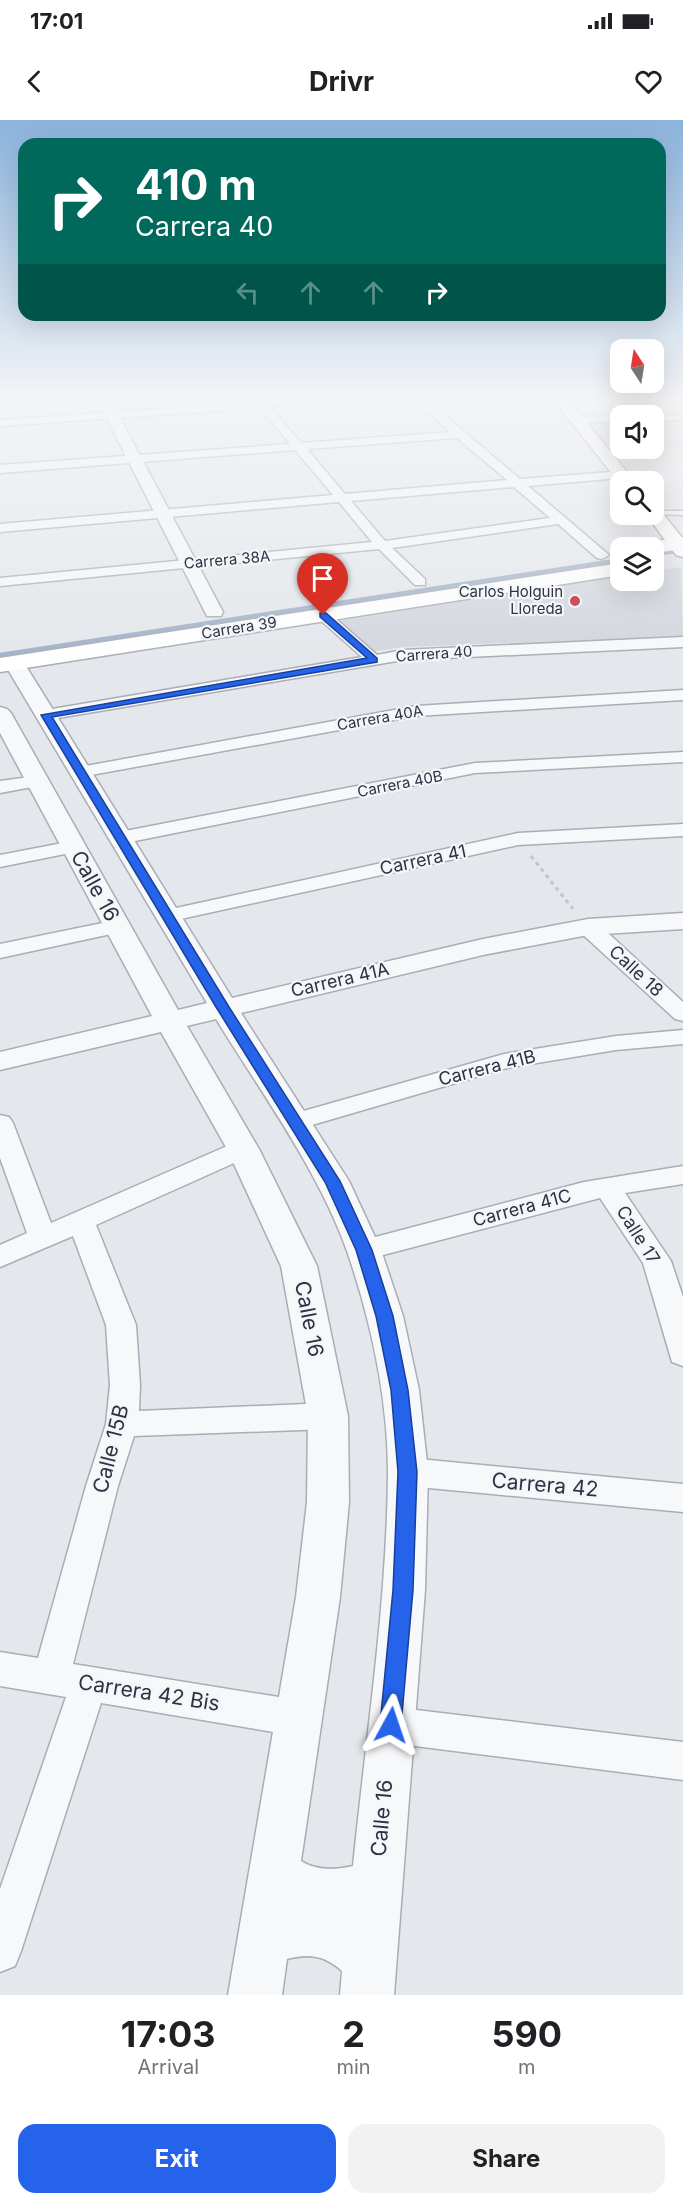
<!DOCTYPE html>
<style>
:root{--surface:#fff;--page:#f2f2f2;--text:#202124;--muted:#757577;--accent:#2563eb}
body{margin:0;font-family:Inter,sans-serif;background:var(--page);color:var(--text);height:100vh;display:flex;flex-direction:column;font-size:22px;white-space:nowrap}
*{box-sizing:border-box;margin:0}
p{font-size:20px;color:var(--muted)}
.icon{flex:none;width:33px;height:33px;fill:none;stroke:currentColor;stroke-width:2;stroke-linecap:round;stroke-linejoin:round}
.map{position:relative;height:1875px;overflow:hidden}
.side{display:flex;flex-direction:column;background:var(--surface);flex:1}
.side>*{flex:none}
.banner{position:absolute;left:18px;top:18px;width:648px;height:183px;border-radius:18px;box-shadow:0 6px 24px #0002;background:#00695c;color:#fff;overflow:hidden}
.needle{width:39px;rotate:348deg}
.tools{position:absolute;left:610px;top:219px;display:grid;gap:12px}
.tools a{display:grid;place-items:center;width:54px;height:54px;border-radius:12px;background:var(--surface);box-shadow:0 6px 24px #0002;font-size:30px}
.pin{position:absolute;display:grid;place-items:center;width:51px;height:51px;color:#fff;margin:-62px -26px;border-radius:50% 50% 50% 0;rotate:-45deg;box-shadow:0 0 6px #0007}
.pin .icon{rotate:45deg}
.me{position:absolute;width:66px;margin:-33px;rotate:5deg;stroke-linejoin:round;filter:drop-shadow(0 0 4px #0008)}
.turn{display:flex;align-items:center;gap:21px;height:126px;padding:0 18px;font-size:27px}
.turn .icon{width:78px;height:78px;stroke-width:2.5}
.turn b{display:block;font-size:42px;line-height:51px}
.lanes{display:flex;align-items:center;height:57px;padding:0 18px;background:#0003;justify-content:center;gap:30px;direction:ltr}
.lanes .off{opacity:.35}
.eta{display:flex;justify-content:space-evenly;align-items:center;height:102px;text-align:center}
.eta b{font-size:36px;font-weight:700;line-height:42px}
.button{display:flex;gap:12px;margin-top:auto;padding:12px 18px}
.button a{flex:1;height:69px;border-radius:18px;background:var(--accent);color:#fff;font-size:24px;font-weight:700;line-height:69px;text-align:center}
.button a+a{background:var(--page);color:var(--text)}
.status{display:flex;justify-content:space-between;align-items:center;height:42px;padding:0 30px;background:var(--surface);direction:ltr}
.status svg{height:16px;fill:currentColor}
header{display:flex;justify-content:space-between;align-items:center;height:78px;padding:0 18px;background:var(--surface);font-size:27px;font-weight:700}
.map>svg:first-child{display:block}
</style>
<div class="status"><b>17:01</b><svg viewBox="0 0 49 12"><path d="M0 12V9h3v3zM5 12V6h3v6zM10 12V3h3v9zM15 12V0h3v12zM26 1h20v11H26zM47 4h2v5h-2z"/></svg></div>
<header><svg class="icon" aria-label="back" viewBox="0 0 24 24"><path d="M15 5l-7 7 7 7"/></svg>Drivr<svg class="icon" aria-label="heart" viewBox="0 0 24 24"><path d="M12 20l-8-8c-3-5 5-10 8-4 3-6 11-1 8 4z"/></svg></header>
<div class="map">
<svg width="683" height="1875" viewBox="0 0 683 1875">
<rect width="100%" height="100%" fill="#e4e7eb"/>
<!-- built -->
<path fill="#d2d6dd" d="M681,447L683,516L403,527L368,532L338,501L621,456V460H654V451Z"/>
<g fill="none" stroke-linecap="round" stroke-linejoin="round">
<!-- stream -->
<g stroke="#a1b2c9" stroke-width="4.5">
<path d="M654,434L683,430"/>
<path d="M0,535L621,440"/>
</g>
<defs>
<path id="service" d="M654,391H683V395L652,394H654Z"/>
<g id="minor">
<path d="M253,279H340L335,282L270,287L301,323L450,312L413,279H425L520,359L624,351L626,354L620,358L528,366L609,435L602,439L597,438L558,404L392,428L425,459V465H415L379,429L0,466V458L372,422L339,382L0,412V404L333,375L295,330L0,353V345L290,324L260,288L0,306V300L255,282ZM457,318L507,360L345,374L307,329ZM514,367L550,398L385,421L351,381Z"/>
<path d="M683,294V300L654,301V296H651Z"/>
<path d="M621,296V302L577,303L572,300L577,297Z"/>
<path d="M323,491L328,492L377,535L403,530L683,517V527L403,540L46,600L38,595L46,590L362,537L318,498L316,495L318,492Z"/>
<path d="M683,570V580L416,596L80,657L71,652L80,647L416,586Z"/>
<path d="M683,632V642L475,653L120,724L110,718L120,712L475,643Z"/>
<path d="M37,656L43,657L46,661L43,665L0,673V661Z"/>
<path d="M683,704V716L518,725L167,802L160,800L156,796L160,792L167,790L518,713Z"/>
<path d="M73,721L83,727L80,731L0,747V735Z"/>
<path d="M117,800L125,801L128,806L125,811L0,838V824Z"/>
<path d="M588,801L596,802L683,882V901L675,899L580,812L577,807L580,802Z"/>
<path d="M683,910V924L616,930L507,948L295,1010L286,1008L282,1002L286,996L504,934L616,916Z"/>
<path d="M0,995L9,997L13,1003L51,1103L234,1023L243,1020L252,1023L256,1029L252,1035L96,1105L136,1205L140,1265L139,1291L328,1283L339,1287L344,1296L339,1305L328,1309L134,1316L118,1366L73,1544L297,1580L310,1585L316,1598L310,1611L297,1616L101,1583L21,1831L15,1846L0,1852V1769L66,1577L0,1566V1532L38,1538L86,1366L106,1304L110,1265L106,1205L73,1116L0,1147V1125L27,1113L0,1038Z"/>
<path d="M683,1046V1064L625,1073L671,1141L683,1177V1246L672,1242L643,1143L600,1078L364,1140L354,1137L350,1130L354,1123L364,1120L584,1062Z"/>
<path d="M408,1338L683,1364V1392L408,1366L396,1362L392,1352L396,1342Z"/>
<path d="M391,1587L683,1622V1660L391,1623L378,1618L372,1605L378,1592Z"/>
</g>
<g id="tertiary">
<path d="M97,279H110L223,492L221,496H207L205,492Z"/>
<path d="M14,537L21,539L24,543L232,878L483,819L588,799L683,793V809L588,815L483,835L241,893L349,1061L381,1130L403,1196L419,1270L428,1352L425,1470L394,1875H340L342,1851C325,1836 310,1833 287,1839L282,1875H228L296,1477L307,1382L308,1296L281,1146L227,1029L161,912L0,950V932L152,896L0,613V587L7,589L11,593L178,890L207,883L4,543L7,539ZM216,899C262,974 317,1048 347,1131C371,1201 388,1279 388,1353C387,1484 366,1616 353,1746C336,1750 317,1751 301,1741L340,1477L349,1382L348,1296L317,1146L259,1029L187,906Z"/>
</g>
<g id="secondary">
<path d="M683,417V429L654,433V428H641L650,422Z"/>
<path d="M621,443V455L0,552V538Z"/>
</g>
<g id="primary">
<path d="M553,279H568L635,362H621V365Z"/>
<path d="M654,389L660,390L683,419V437L676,435L646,394H654Z"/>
</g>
</defs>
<!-- service casing -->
<use href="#service" stroke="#a9adb5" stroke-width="3"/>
<!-- minor casing -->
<use href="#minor" stroke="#a9adb5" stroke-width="3"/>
<!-- tertiary casing -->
<use href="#tertiary" stroke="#a9adb5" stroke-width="3"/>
<!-- secondary casing -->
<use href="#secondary" stroke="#a9adb5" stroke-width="3"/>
<!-- primary casing -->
<use href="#primary" stroke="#a4aab7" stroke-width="3"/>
<!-- path -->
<path stroke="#c2c5ca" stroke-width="3" stroke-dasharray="4 4" stroke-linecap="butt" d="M531,736L573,789"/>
<!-- service -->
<use href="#service" fill="#f7f8fa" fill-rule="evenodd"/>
<!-- minor -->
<use href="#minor" fill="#f7f8fa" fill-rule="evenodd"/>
<!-- tertiary -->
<use href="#tertiary" fill="#f7f8fa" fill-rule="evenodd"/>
<!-- secondary -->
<use href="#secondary" fill="#fff" fill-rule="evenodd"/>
<!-- primary -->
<use href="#primary" fill="#fff" fill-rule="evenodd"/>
</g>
<!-- sky -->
<linearGradient id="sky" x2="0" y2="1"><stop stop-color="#8bb3dc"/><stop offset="0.51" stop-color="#f3f4f6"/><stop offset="1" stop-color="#f3f4f6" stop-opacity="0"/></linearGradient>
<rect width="683" height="542" fill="url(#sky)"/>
<!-- route -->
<path fill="#2563eb" stroke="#184099" stroke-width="1.5" d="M320,493H326L377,538V542L52,597L229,887L340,1061L372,1130L393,1196L408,1270L417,1352L413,1470L401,1605L398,1613L391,1616L383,1613L380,1605L393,1470L398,1352L391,1270L376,1196L356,1130L325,1062L216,887L41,595L367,538L320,497Z"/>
<!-- markers -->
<circle fill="#c9505c" stroke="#f4f6f9" stroke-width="2" cx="575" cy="481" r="6"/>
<g text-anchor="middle" stroke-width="4.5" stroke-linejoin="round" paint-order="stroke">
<!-- far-street labels -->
<g font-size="15" fill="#2c3343" stroke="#f4f6f9">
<text transform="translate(227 440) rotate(-5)" y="5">Carrera 38A</text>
<text transform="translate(239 508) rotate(-9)" y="5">Carrera 39</text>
<text transform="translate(434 534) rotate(-4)" y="5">Carrera 40</text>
<text transform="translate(380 598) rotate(-10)" y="5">Carrera 40A</text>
<text transform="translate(400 664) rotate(-11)" y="5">Carrera 40B</text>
</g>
<!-- far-poi labels -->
<g font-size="15" fill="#2c3343" stroke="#f4f6f9" text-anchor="end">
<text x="563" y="477">Carlos Holguin<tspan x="563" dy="17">Lloreda</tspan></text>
</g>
<!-- street labels -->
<g font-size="18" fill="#2c3343" stroke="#f4f6f9">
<text transform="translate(423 740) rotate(-12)" y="6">Carrera 41</text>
<text transform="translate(636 851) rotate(43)" y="6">Calle 18</text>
<text transform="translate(340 860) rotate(-13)" y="6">Carrera 41A</text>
<text transform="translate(487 948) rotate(-14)" y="6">Carrera 41B</text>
<text transform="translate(522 1088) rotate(-15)" y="6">Carrera 41C</text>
<text transform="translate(638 1115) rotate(58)" y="6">Calle 17</text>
</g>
<!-- near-street labels -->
<g font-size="21" fill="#2c3343" stroke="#f4f6f9">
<text transform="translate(95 766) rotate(61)" y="7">Calle 16</text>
<text transform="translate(309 1199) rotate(79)" y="7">Calle 16</text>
<text transform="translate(111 1329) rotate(-76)" y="7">Calle 15B</text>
<text transform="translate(545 1365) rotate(5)" y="7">Carrera 42</text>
<text transform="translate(149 1573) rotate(9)" y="7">Carrera 42 Bis</text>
<text transform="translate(382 1698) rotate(-85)" y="7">Calle 16</text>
</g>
</g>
</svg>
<div class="tools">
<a><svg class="needle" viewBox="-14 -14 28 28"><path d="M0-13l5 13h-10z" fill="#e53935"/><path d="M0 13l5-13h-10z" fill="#757577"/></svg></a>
<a><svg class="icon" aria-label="sound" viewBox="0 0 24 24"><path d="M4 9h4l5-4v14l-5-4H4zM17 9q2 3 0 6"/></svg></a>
<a><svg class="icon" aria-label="search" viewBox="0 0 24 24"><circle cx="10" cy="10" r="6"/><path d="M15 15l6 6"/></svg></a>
<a><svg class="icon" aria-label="layers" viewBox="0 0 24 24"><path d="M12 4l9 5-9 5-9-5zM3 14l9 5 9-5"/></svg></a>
</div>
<div class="pin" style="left:323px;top:495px;background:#d93025"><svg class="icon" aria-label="arrive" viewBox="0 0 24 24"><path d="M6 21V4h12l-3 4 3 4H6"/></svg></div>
<svg class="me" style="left:391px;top:1605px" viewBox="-20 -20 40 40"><path d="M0-17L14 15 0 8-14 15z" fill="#2563eb" stroke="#fff" stroke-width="4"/></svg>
<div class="banner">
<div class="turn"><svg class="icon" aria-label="right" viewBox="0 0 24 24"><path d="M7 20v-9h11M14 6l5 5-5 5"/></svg><div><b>410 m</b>Carrera 40</div></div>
<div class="lanes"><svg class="icon off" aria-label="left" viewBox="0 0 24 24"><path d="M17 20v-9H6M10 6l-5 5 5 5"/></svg><svg class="icon off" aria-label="ahead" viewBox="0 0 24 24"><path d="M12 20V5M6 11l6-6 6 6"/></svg><svg class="icon off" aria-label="ahead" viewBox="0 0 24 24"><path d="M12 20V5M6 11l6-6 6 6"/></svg><svg class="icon" aria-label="right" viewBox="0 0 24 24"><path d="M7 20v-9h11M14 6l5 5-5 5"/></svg></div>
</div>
</div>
<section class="side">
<div class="eta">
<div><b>17:03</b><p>Arrival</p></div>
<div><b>2</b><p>min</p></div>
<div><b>590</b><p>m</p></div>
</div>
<div class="button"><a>Exit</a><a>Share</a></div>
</section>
